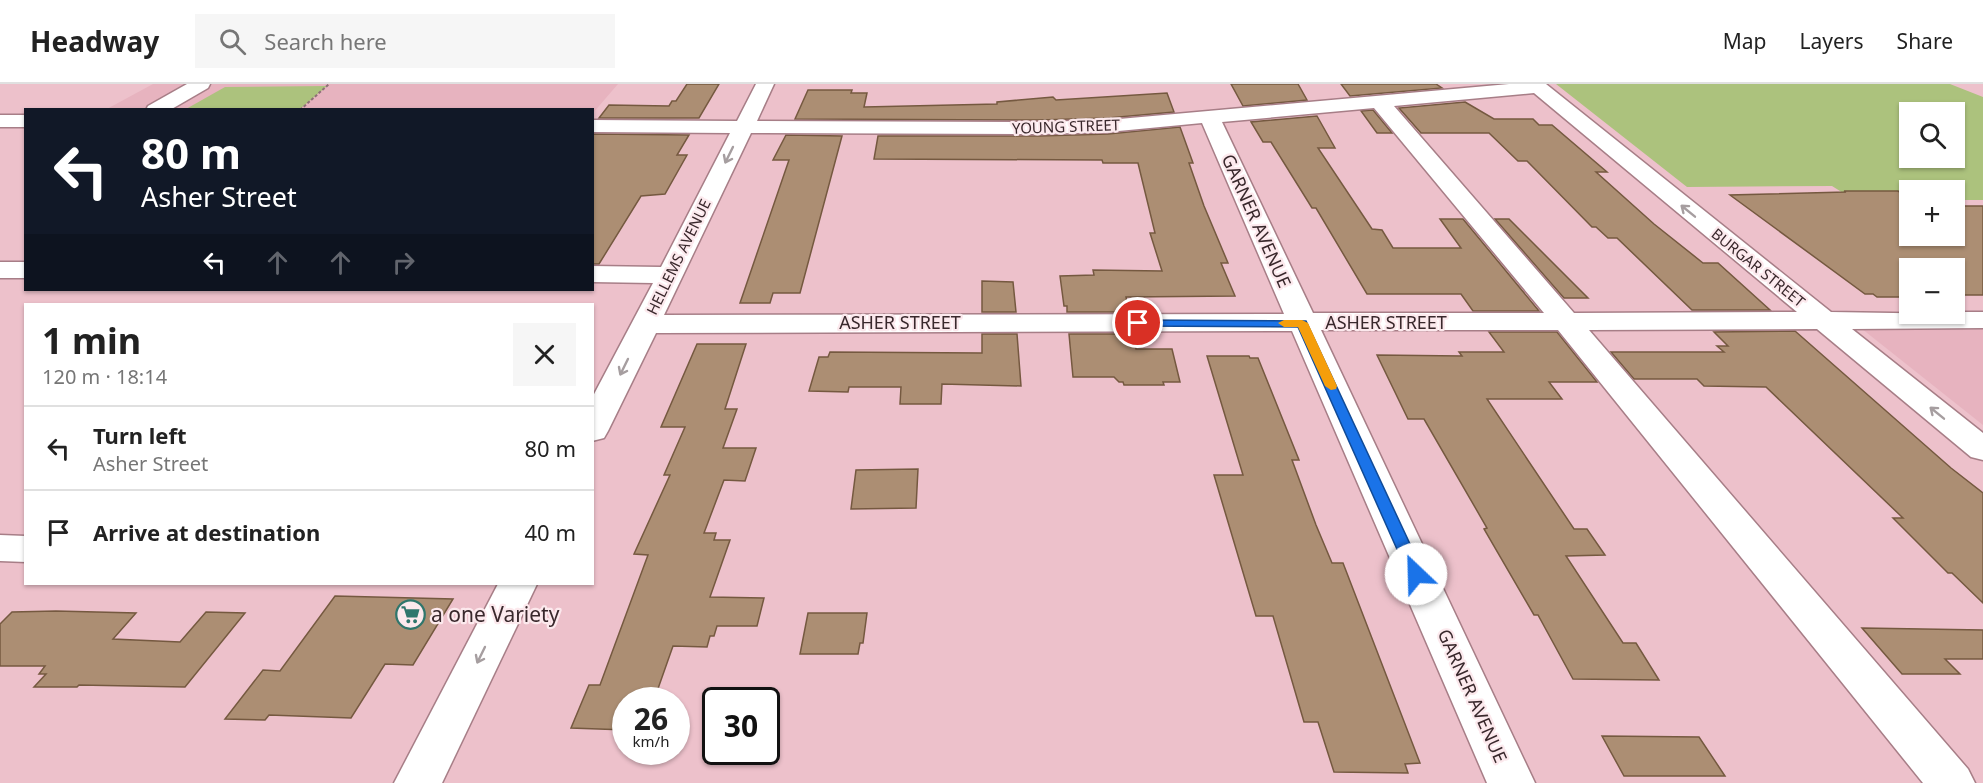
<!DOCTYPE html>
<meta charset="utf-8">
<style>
:root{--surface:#fff;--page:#f6f6f6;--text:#222;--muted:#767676;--line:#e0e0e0}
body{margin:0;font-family:"Noto Sans",sans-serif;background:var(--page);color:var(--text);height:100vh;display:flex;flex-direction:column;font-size:22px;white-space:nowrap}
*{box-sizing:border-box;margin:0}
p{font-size:20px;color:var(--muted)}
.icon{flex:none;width:33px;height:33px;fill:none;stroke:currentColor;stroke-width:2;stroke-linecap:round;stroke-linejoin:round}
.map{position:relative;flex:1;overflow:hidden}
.panel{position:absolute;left:24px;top:219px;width:570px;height:282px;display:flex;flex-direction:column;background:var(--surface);border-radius:0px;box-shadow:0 2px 4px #0004}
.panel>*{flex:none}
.top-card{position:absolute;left:24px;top:24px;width:570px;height:183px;border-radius:0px;box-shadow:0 2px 4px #0004;background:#111827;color:#fff;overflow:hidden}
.fabs{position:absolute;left:1899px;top:18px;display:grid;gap:12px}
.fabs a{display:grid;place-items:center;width:66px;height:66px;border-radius:0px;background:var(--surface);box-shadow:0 2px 4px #0004;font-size:30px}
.speed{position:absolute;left:612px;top:603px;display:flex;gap:12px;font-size:30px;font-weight:700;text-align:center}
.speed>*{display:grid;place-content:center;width:78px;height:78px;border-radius:50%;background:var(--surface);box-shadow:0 2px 4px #0004;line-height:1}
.speed small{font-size:15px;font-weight:400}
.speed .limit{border:3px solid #111;border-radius:9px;background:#fff;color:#111}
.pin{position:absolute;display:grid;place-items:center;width:51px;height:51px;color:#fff;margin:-26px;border:3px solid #fff;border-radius:50%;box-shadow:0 2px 6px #0007}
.me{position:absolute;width:66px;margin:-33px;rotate:336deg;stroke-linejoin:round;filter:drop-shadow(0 0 4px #0008)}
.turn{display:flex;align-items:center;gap:21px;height:126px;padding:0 18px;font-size:27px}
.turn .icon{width:78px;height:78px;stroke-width:2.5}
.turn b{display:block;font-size:42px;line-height:51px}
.lanes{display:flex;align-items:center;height:57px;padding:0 18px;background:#0003;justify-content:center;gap:30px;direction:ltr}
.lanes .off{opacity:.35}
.round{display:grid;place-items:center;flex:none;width:63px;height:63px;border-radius:0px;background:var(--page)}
.head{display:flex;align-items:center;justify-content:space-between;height:102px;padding:0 18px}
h1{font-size:36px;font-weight:700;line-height:45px}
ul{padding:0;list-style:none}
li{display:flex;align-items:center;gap:18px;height:84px;padding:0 18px;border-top:2px solid var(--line)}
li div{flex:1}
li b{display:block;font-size:22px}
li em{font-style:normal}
header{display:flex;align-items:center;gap:36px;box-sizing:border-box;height:84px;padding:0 30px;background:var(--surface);border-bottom:2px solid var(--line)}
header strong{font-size:28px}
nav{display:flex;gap:33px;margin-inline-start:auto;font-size:21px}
.search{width:420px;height:54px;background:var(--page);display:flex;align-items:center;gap:15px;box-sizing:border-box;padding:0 21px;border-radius:0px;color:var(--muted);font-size:22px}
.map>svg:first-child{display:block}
</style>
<header>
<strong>Headway</strong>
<div class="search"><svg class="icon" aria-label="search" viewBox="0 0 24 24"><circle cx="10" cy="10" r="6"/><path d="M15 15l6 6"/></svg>Search here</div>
<nav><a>Map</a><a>Layers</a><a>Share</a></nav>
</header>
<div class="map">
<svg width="1983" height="699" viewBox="0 0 1983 699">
<rect width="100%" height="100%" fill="#edc1cb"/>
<!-- built -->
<g fill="#e7b3bf">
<path d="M153,0H618L593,29L592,26H105Z"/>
<path d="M1842,229H1983V341Z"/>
</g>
<!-- green -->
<g fill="#acc27d" fill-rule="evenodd">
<path d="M1556,0H1950L1983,13V116H1955L1954,106H1910L1909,116L1856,117L1832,102L1687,103ZM1910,28H1954V74H1910Z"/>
<path d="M327,2L300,25H186L225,3Z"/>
</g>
<!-- building -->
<g fill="#ac8e73" stroke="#755940" stroke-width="1.5">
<path d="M687,0H719L699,34H599L609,21L669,22L672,17H676Z"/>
<path d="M1231,0H1298L1307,16L1243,22Z"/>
<path d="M1341,0H1436L1442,4L1350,12Z"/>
<path d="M808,6H852L851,9H867L864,23L997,20V18L1053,13L1056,16L1167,9L1174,28L1108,34L1039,36L795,35Z"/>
<path d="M1465,18L1494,35H1533L1539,41H1552L1607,88H1596L1654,140L1703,179H1718L1770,226H1692L1617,154H1608L1596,143H1592L1527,77H1518L1489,49H1421L1399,24Z"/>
<path d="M1373,26L1392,49H1377L1361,27Z"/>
<path d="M1317,32L1335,64H1318L1372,145L1382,146L1393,164H1461L1440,135H1463L1539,227H1473L1461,210H1367L1316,124H1312L1271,58H1263L1251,38Z"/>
<path d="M1180,43L1193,79H1189L1204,122L1228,179H1221L1235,212L1126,213L1129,228H1067V222H1064L1060,192L1094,191L1093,186L1162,187L1150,149H1155L1138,79H1103L1102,76L874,75L878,52H1039L1108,50Z"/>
<path d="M592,50L689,51L677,71H687L665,110L641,112L599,180H592Z"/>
<path d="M786,51L842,52L800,209H773L770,219H740L789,76H773Z"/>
<path d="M1844,107H1898L1910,114V152H1954V122H1983V211H1954V184H1916L1910,180V213H1877L1873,210H1865L1730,111L1846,108Z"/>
<path d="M1495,135H1509L1588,214H1564Z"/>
<path d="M982,197L1013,198L1016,228H982Z"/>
<path d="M1795,247L1951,384L1983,409V519L1952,489H1948L1893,434H1903L1766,303L1704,302L1697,295H1634L1611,268H1724L1717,262H1728L1714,248Z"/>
<path d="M1489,248H1557L1597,298H1549L1562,315H1487L1574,445H1587L1605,471L1566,472L1623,559H1636L1659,596L1573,595L1538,531H1534L1484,445L1487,444L1424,335H1408L1377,271L1462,272L1459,268H1504Z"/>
<path d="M982,250H1017L1021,302L942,300L941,320H900L901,303H849L848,308L809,307L819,273H828L830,268L982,269Z"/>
<path d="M1069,250H1133L1136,265H1172L1180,298H1163L1164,301H1124L1123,298H1119L1114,293H1073Z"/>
<path d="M697,260H746L725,325H737L723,364H756L745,397L724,396L704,449H716L714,456H730L710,513L764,514L757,542H717L714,552H710L707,563L673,562L654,616H626V646L571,644L589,601H600L648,471L634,470L670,391H664L685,343H661Z"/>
<path d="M1207,272H1249L1250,274H1258L1299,376H1292L1316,441L1332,479H1343L1420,679L1405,680L1408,689L1334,688L1318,638H1304L1273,532H1256L1214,391H1243Z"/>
<path d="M918,385L916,424L851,425L856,386Z"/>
<path d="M335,512L453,515L413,581L385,580L351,634L269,631L265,636L225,635L263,586L280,587Z"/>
<path d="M56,527L136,529L113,555L180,558L206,528L245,529L185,603L79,601L77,603H34L46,590H39L45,582H0V540L12,528Z"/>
<path d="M808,529H867L863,559H860L858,570H800Z"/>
<path d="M1862,544L1983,546V575H1945L1960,590H1902Z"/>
<path d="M1602,652L1699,653L1725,692H1624Z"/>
</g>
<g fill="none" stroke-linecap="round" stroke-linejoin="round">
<defs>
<g id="minor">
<path d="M187,0H210L208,4L170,26H146L148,22Z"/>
<path d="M756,0H774L757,37L1039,38L1108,36L1509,0H1546L1831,228L1954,230V228H1983V244L1852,245L1983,349V376L1971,373L1817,245L1589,246L1968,685L1975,699H1923L1558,246H1321L1535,699H1487L1292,247L656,249L608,347L604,354L592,357V314L653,199L592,198V182L661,183L730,49L592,48V36L737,37ZM1534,9L1797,228L1574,229L1394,22ZM1374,24L1544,229H1313L1222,38ZM1202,39L1284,230L664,231L751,49L1039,50L1108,48Z"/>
<rect x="0" y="31" width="26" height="12"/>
<rect x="0" y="178" width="26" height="16"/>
<path d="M0,451L26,452V478L0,477Z"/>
<path d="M498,500H537L442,699H394Z"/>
</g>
</defs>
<!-- minor casing -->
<use href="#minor" stroke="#a77e87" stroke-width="3"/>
<!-- path -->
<path stroke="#8d7076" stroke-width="2" stroke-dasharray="3 2" stroke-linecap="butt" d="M300,26L329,0"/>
<!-- minor -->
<use href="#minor" fill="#fff" fill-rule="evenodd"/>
</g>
<!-- one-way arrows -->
<defs><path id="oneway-shaft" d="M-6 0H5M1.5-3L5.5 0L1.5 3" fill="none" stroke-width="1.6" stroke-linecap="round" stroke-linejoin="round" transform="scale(1.5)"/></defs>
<g stroke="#a69ea0">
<use href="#oneway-shaft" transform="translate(729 71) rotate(116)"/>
<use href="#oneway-shaft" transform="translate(1688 127) rotate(-141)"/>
<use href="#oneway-shaft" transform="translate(624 283) rotate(116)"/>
<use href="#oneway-shaft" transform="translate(1937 329) rotate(-141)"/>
<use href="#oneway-shaft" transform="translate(481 571) rotate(116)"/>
</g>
<!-- route -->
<path fill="#1a73e8" stroke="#114b97" stroke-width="1.5" d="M1138,236L1306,237L1424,490L1422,494H1410L1408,490L1298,243L1134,242V237Z"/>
<!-- slow -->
<path fill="#f59e0b" d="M1302,236L1308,239L1337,302L1336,305L1331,306L1325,302L1298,243H1284L1278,239L1284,236Z"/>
<!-- icons -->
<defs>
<symbol id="supermarket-ring" viewBox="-11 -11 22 22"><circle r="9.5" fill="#fce9ed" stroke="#2f766c" stroke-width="1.5"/><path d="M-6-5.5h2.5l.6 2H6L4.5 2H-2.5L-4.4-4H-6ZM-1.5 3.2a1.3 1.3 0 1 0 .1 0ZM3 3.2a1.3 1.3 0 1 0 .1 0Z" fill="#2f766c"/></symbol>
</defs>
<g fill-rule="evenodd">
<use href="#supermarket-ring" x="394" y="514" width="33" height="33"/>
</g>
<g text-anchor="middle" stroke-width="4.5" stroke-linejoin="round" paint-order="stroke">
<!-- far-street labels -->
<g font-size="15" fill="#39282c" stroke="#fce9ed">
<text transform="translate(1066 43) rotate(-2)" y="5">YOUNG STREET</text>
<text transform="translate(679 173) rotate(-64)" y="5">HELLEMS AVENUE</text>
<text transform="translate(1758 184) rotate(39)" y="5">BURGAR STREET</text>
</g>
<!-- street labels -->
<g font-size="18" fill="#39282c" stroke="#fce9ed">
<text transform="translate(1256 137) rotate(66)" y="6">GARNER AVENUE</text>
<text x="900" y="245">ASHER STREET</text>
<text x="1386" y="245">ASHER STREET</text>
<text transform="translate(1472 612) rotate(66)" y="6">GARNER AVENUE</text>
</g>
<!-- near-poi labels -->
<g font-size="21" fill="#39282c" stroke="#fce9ed" text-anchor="start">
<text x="431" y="538">a one Variety</text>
</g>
</g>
</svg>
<div class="fabs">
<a><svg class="icon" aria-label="search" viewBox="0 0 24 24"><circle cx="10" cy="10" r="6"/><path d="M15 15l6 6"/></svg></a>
<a>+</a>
<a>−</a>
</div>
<div class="speed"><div>26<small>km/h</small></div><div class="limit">30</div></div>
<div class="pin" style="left:1138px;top:239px;background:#d93025"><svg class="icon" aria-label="arrive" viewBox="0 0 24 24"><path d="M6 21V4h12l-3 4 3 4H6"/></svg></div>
<svg class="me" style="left:1416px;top:490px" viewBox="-20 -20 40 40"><circle r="19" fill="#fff"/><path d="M0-13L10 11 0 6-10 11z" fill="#1a73e8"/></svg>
<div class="top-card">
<div class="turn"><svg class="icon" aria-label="left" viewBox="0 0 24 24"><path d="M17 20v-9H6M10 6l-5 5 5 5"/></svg><div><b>80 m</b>Asher Street</div></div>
<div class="lanes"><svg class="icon" aria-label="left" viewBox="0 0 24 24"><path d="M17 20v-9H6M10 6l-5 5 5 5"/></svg><svg class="icon off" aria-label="ahead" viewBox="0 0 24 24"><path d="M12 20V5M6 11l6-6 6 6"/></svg><svg class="icon off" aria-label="ahead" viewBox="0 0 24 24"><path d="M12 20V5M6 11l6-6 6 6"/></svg><svg class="icon off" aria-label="right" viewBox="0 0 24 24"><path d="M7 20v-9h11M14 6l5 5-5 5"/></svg></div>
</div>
<section class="panel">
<div class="head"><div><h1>1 min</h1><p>120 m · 18:14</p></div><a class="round"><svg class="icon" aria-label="close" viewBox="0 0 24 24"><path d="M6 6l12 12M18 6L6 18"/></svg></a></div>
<ul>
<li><svg class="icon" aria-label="left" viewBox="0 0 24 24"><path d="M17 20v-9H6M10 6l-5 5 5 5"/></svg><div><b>Turn left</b><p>Asher Street</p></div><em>80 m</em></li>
<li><svg class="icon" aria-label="arrive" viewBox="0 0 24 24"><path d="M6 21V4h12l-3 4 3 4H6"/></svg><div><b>Arrive at destination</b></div><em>40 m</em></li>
</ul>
</section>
</div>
